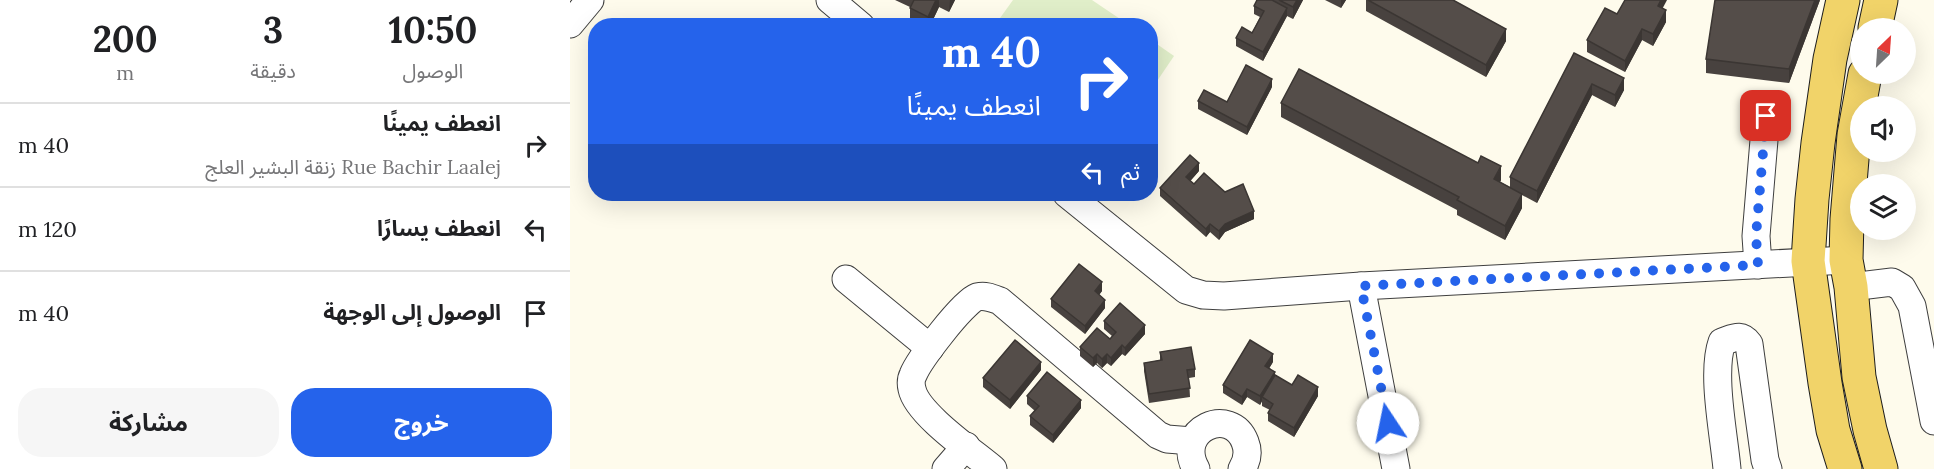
<!DOCTYPE html>
<html lang="ar">
<meta charset="utf-8">
<style>
:root{--surface:#fff;--page:#f6f6f6;--text:#202124;--muted:#757577;--line:#e0e0e0;--accent:#2563eb}
body{margin:0;font-family:Lora,"Noto Sans Arabic",serif;background:var(--page);color:var(--text);direction:rtl;height:100vh;display:flex;flex-direction:column;font-size:22px;white-space:nowrap}
*{box-sizing:border-box;margin:0}
p{font-size:20px;color:var(--muted)}
.icon{flex:none;width:33px;height:33px;fill:none;stroke:currentColor;stroke-width:2;stroke-linecap:round;stroke-linejoin:round}
.map{position:relative;flex:1;overflow:hidden;direction:ltr}
.side{display:flex;flex-direction:column;background:var(--surface);width:570px}
.side>*{flex:none}
.guide{position:absolute;left:18px;top:18px;width:570px;height:183px;border-radius:24px;box-shadow:0 6px 24px #0002;direction:rtl;background:#2563eb;color:#fff;overflow:hidden}
.needle{width:39px;rotate:25deg}
.controls{position:absolute;left:1280px;top:18px;display:grid;gap:12px}
.controls a{display:grid;place-items:center;width:66px;height:66px;border-radius:50%;background:var(--surface);box-shadow:0 6px 24px #0002;font-size:30px}
.pin{position:absolute;display:grid;place-items:center;width:51px;height:51px;color:#fff;margin:-26px;border-radius:12px;box-shadow:0 3px 9px #0006}
.me{position:absolute;width:66px;margin:-33px;rotate:349deg;stroke-linejoin:round;filter:drop-shadow(0 0 4px #0008)}
.turn{display:flex;align-items:center;gap:21px;height:126px;padding:0 18px;font-size:27px}
.turn .icon{width:78px;height:78px;stroke-width:2.5}
.turn b{display:block;font-size:42px;line-height:51px}
.then{display:flex;align-items:center;height:57px;padding:0 18px;background:#0003;gap:12px;font-size:22px}
.eta{display:flex;justify-content:space-evenly;align-items:center;height:102px;text-align:center}
.eta b{font-size:36px;font-weight:700;line-height:42px}
.action{display:flex;gap:12px;margin-top:auto;padding:12px 18px}
.action a{flex:1;height:69px;border-radius:24px;background:var(--accent);color:#fff;font-size:24px;font-weight:700;line-height:69px;text-align:center}
.action a+a{background:var(--page);color:var(--text)}
ul{padding:0;list-style:none}
li{display:flex;align-items:center;gap:18px;height:84px;padding:0 18px;border-top:2px solid var(--line)}
li div{flex:1}
li b{display:block;font-size:22px}
li em{font-style:normal}
main{display:flex;flex:1;min-height:0}
.map>svg:first-child{display:block}
</style>
<main>
<div class="map">
<svg width="1364" height="469" viewBox="0 0 1364 469">
<rect width="100%" height="100%" fill="#fefbec"/>
<!-- pitch -->
<g fill="#e0eec9">
<path d="M443,0H522L559,25H425Z"/>
<path d="M581,40L604,56L581,90Z"/>
</g>
<g fill="none" stroke-linecap="round" stroke-linejoin="round">
<defs>
<g id="minor">
<path d="M260,0L291,26"/>
<path d="M0,24L20,0"/>
<path d="M497,194L616,290L633,295L654,296L791,286L1276,260"/>
<path d="M1188,265L1186,236L1196,116"/>
<path d="M276,279L360,348"/>
<path d="M791,286L826,469"/>
<path d="M1281,287L1322,282L1332,288L1342,306L1364,421"/>
<path d="M376,469L396,446"/>
<path d="M423,469C403,452 347,414 342,389C341,385 341,379 343,375C349,360 393,302 407,297C416,295 422,298 430,301L588,435L597,439L622,441"/>
<path d="M626,469C604,429 661,405 675,442C679,452 677,461 672,469"/>
<path d="M1157,469C1154,435 1141,373 1152,342C1164,338 1171,333 1179,344L1195,460L1198,469"/>
</g>
<g id="major">
<path d="M1273,0L1260,59L1248,143L1242,199L1238,261L1255,383L1263,430L1275,469"/>
<path d="M1305,28L1311,0"/>
<path d="M1295,74L1284,135L1277,219L1276,260L1281,287L1289,377L1300,430L1311,469"/>
</g>
</defs>
<!-- minor casing -->
<use href="#minor" stroke="#3f3f3f" stroke-width="29"/>
<!-- major casing -->
<use href="#major" stroke="#1d1d1d" stroke-width="35"/>
<!-- minor -->
<use href="#minor" stroke="#fff" stroke-width="27"/>
<!-- major -->
<use href="#major" stroke="#f1d369" stroke-width="33"/>
</g>
<!-- wall -->
<g fill="#48423f">
<path d="M325,0H385L379,12L369,7L360,26H353L340,19V7Z"/>
<path d="M687,0H733L723,19L717,16L693,61L666,46V38L682,33L690,17L684,14V6Z"/>
<path d="M755,0H776L771,8Z"/>
<path d="M796,0H883L936,41L916,77L796,11Z"/>
<path d="M1250,0L1219,83L1136,73V59Z"/>
<path d="M1092,8L1096,22L1083,46L1072,40L1055,72L1017,52V40L1047,14Z"/>
<path d="M1004,53L1054,90L1045,107L1022,95L967,203L952,195V208L935,240L887,215V210L711,117V103L931,180L930,182L940,187V177Z"/>
<path d="M702,87L677,135L628,109V101L657,102Z"/>
<path d="M629,171L620,181L624,184L684,219L655,232L649,240L640,232L636,237L590,196V188Z"/>
<path d="M532,291L529,295L535,308L515,334L481,307V299Z"/>
<path d="M534,321L575,334L555,356L552,354L541,366L537,363L532,368L527,363L523,367L510,356V347L540,339L542,336L534,329Z"/>
<path d="M590,352L625,369V377L619,378L620,397L579,403L574,371V363L590,360Z"/>
<path d="M703,362L699,368L705,375L722,385L748,396L724,437L698,421V413L700,410L692,406V401L690,405L677,397L672,405L653,393V385Z"/>
<path d="M471,370L440,409L413,387V378Z"/>
<path d="M457,396L511,408L483,443L460,425V416L465,411L457,404Z"/>
</g>
<!-- shaded-wall -->
<g fill="#3b3633">
<path d="M366,0H369V7L360,26H358V17Z"/>
<path d="M380,0H385L379,12Z"/>
<path d="M727,0H733L723,19V7Z"/>
<path d="M771,0H776L771,8Z"/>
<path d="M1091,0H1097L1088,17V6Z"/>
<path d="M1245,0H1250L1219,83V69Z"/>
<path d="M717,8V16L693,61V52Z"/>
<path d="M1096,10V22L1083,46V34Z"/>
<path d="M936,29V41L916,77V65Z"/>
<path d="M1072,29V40L1055,72V61Z"/>
<path d="M1054,78V90L1045,107V95Z"/>
<path d="M702,79V87L677,135V127Z"/>
<path d="M1022,84V95L967,203V191Z"/>
<path d="M629,163V171L616,186V177Z"/>
<path d="M931,166V180L924,193V179Z"/>
<path d="M952,194V208L935,240V226Z"/>
<path d="M684,211V219L655,232L649,240V231L655,224Z"/>
<path d="M640,224V232L636,237V229Z"/>
<path d="M532,282V291L525,300V291Z"/>
<path d="M535,300V308L515,334V326Z"/>
<path d="M575,325V334L555,356V348Z"/>
<path d="M552,345V354L541,366V358Z"/>
<path d="M527,354V363L523,367V358Z"/>
<path d="M537,354V363L532,368V359Z"/>
<path d="M703,354V362L695,375V366Z"/>
<path d="M471,362V370L440,409V400Z"/>
<path d="M705,372V380L692,397V401L690,405V396Z"/>
<path d="M748,387V396L724,437V428Z"/>
<path d="M677,389V397L672,405V397Z"/>
<path d="M511,400V408L483,443V435Z"/>
</g>
<!-- building -->
<g fill="#544d49" stroke="#3b3633" stroke-width="1.5">
<path d="M344,0H366L358,17L340,8Z"/>
<path d="M687,0H702L717,8L693,52L666,38L672,27L682,33L694,11L684,6Z"/>
<path d="M709,0H727L723,7Z"/>
<path d="M798,0H883L936,29L916,65Z"/>
<path d="M1055,0H1091L1088,6L1096,10L1083,34L1072,29L1055,61L1017,40L1035,8L1047,14Z"/>
<path d="M1145,0H1245L1219,69L1136,59Z"/>
<path d="M1004,53L1054,78L1045,95L1022,84L967,191L940,177Z"/>
<path d="M676,65L702,79L677,127L628,101L634,90L657,102Z"/>
<path d="M729,69L908,163L911,156L931,166L924,179L952,194L935,226L887,200L889,197L711,103Z"/>
<path d="M620,155L629,163L616,177L624,184L634,173L655,192L673,184L684,211L655,224L649,231L640,224L636,229L590,188Z"/>
<path d="M509,264L532,282L525,291L535,300L515,326L481,299Z"/>
<path d="M550,303L575,325L555,348L552,345L541,358L537,354L532,359L527,354L523,358L510,347L527,328L540,339L546,332L534,321Z"/>
<path d="M445,340L471,362L440,400L413,378Z"/>
<path d="M680,340L703,354L695,366L705,372L690,396L677,389L672,397L653,385Z"/>
<path d="M621,347L625,369L617,370L620,388L579,394L574,363L592,360L590,352Z"/>
<path d="M477,372L511,400L483,435L460,416L469,406L457,396Z"/>
<path d="M705,375L722,385L728,375L748,387L724,428L698,413L703,404L692,397Z"/>
</g>
<g fill="none" stroke-linecap="round" stroke-linejoin="round">
<!-- route -->
<path stroke="#2563eb" stroke-width="10" stroke-dasharray="0 18" d="M818,423L791,286L1188,265L1186,236L1196,116"/>
</g>
</svg>
<div class="controls">
<a><svg class="needle" viewBox="-14 -14 28 28"><path d="M0-13l5 13h-10z" fill="#e53935"/><path d="M0 13l5-13h-10z" fill="#757577"/></svg></a>
<a><svg class="icon" aria-label="sound" viewBox="0 0 24 24"><path d="M4 9h4l5-4v14l-5-4H4zM17 9q2 3 0 6"/></svg></a>
<a><svg class="icon" aria-label="layers" viewBox="0 0 24 24"><path d="M12 4l9 5-9 5-9-5zM3 14l9 5 9-5"/></svg></a>
</div>
<div class="pin" style="left:1196px;top:116px;background:#d93025"><svg class="icon" aria-label="arrive" viewBox="0 0 24 24"><path d="M6 21V4h12l-3 4 3 4H6"/></svg></div>
<svg class="me" style="left:818px;top:423px" viewBox="-20 -20 40 40"><circle r="19" fill="#fff"/><path d="M0-13L10 11 0 6-10 11z" fill="#2563eb"/></svg>
<div class="guide">
<div class="turn"><svg class="icon" aria-label="right" viewBox="0 0 24 24"><path d="M7 20v-9h11M14 6l5 5-5 5"/></svg><div><b>40 m</b>انعطف يمينًا</div></div>
<div class="then">ثم<svg class="icon" aria-label="left" viewBox="0 0 24 24"><path d="M17 20v-9H6M10 6l-5 5 5 5"/></svg></div>
</div>
</div>
<section class="side">
<div class="eta">
<div><b>10:50</b><p>الوصول</p></div>
<div><b>3</b><p>دقيقة</p></div>
<div><b>200</b><p>m</p></div>
</div>
<ul>
<li><svg class="icon" aria-label="right" viewBox="0 0 24 24"><path d="M7 20v-9h11M14 6l5 5-5 5"/></svg><div><b>انعطف يمينًا</b><p>Rue Bachir Laalej زنقة البشير العلج</p></div><em>40 m</em></li>
<li><svg class="icon" aria-label="left" viewBox="0 0 24 24"><path d="M17 20v-9H6M10 6l-5 5 5 5"/></svg><div><b>انعطف يسارًا</b></div><em>120 m</em></li>
<li><svg class="icon" aria-label="arrive" viewBox="0 0 24 24"><path d="M6 21V4h12l-3 4 3 4H6"/></svg><div><b>الوصول إلى الوجهة</b></div><em>40 m</em></li>
</ul>
<div class="action"><a>خروج</a><a>مشاركة</a></div>
</section>
</main>
